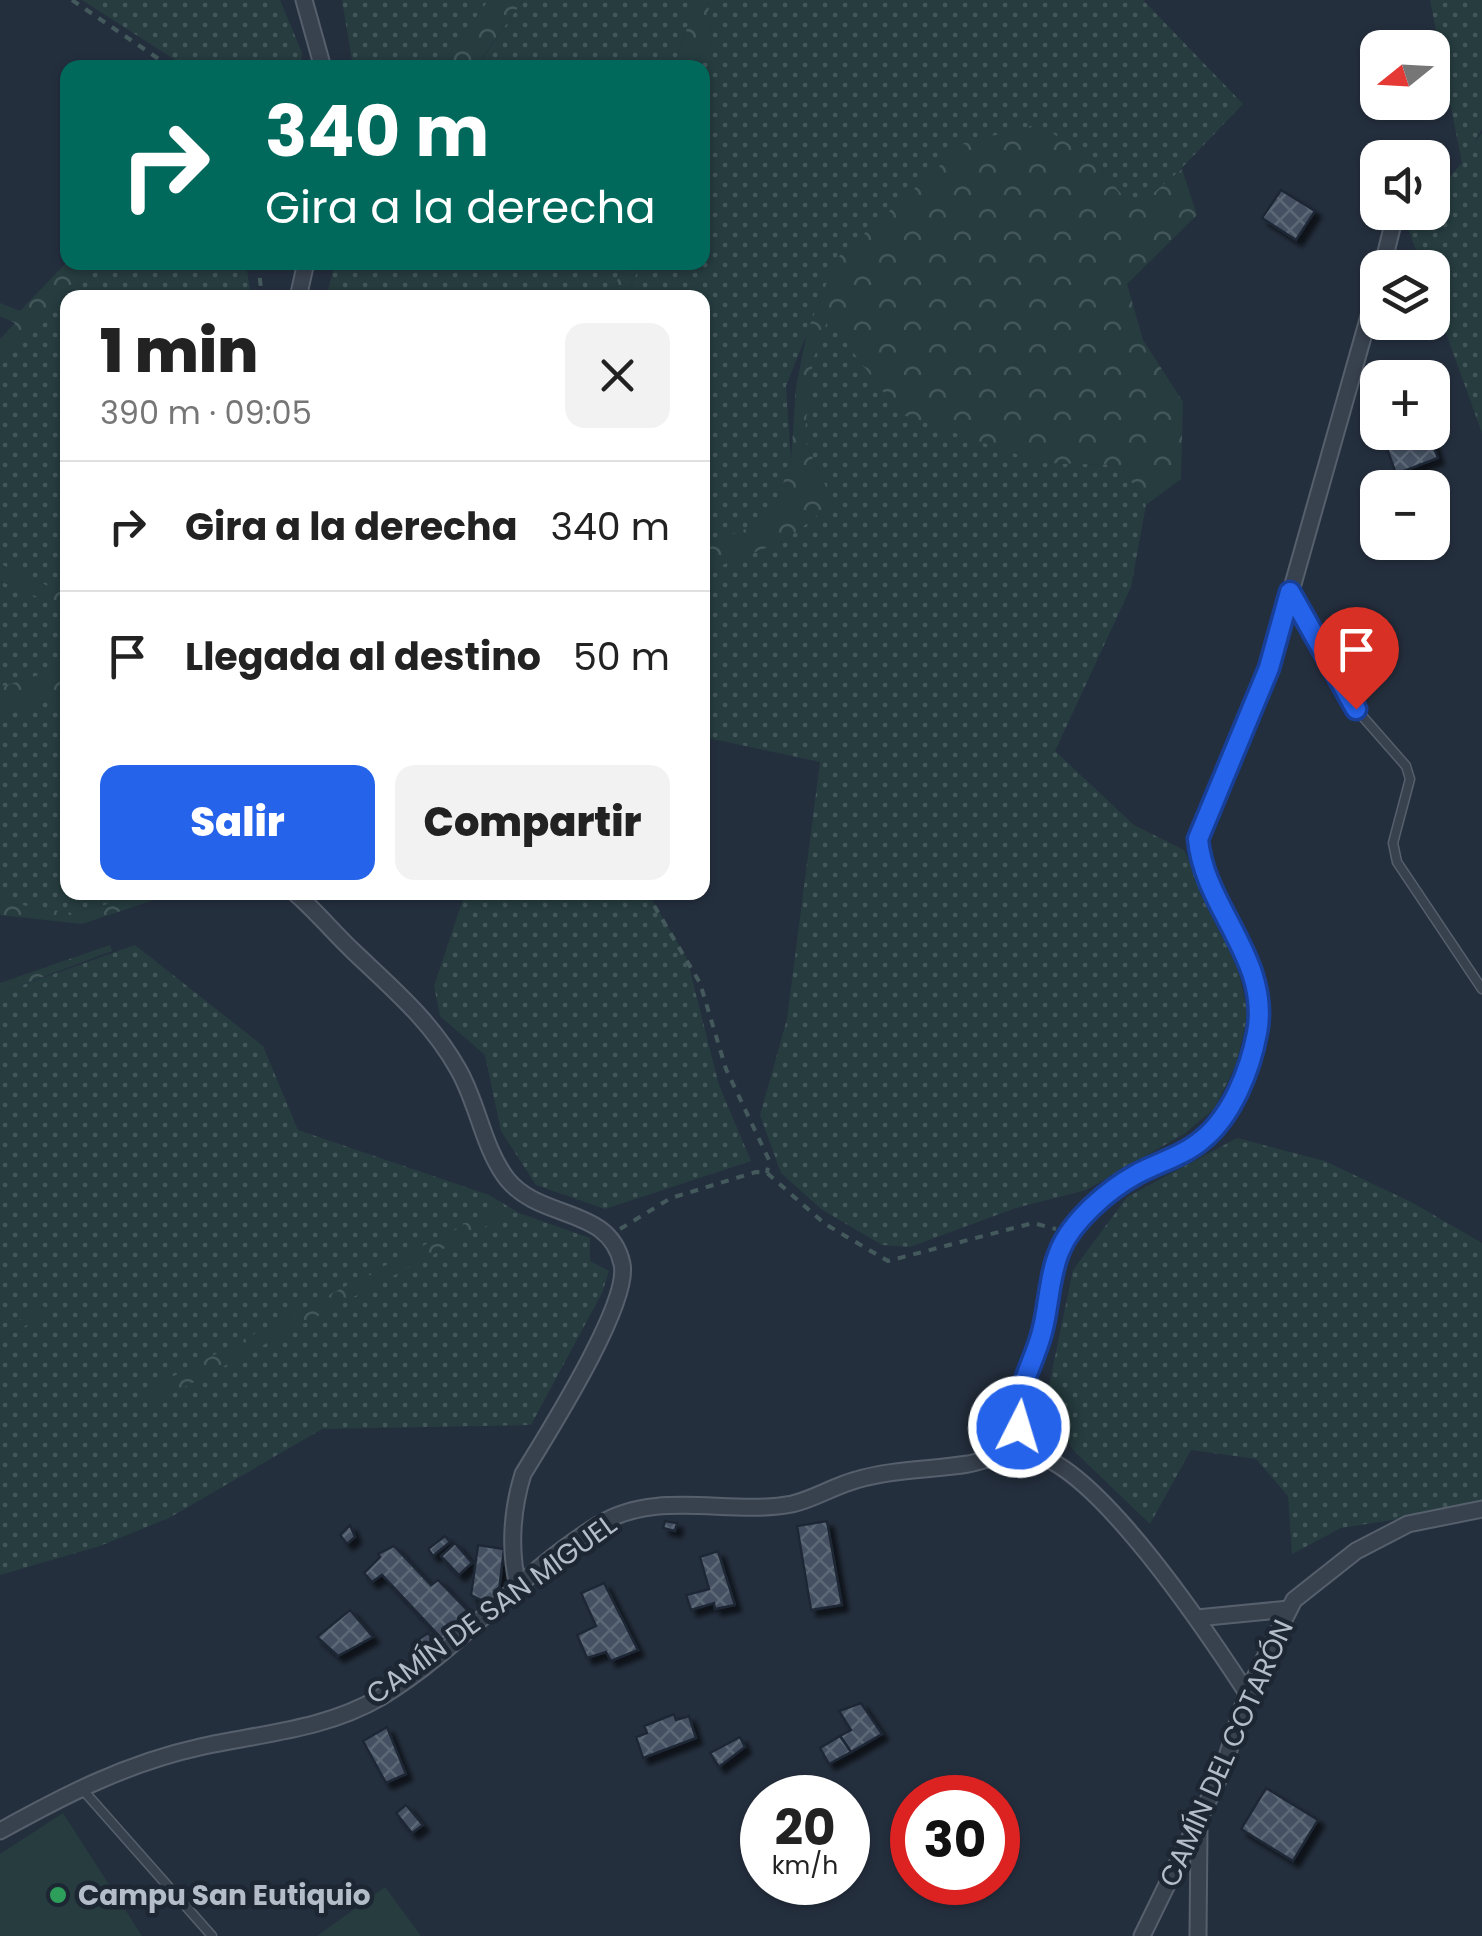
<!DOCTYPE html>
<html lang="es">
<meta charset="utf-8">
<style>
:root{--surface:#fff;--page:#f2f2f2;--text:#222;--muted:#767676;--line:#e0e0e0;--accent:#2563eb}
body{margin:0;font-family:Poppins,sans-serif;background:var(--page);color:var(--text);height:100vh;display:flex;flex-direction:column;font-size:38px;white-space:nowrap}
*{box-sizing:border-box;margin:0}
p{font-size:32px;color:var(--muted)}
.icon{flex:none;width:55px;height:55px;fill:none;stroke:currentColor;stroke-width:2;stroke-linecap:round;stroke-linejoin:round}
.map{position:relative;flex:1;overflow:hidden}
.side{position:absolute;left:60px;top:290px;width:650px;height:610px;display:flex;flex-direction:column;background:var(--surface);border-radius:20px;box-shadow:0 2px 8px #0004}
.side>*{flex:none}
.guide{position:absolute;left:60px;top:60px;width:650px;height:210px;border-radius:20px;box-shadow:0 2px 8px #0004;background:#00695c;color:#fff;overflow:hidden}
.needle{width:65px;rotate:252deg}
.tools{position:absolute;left:1360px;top:30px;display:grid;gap:20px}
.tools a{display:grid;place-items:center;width:90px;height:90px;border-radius:20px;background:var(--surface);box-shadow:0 2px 8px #0004;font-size:50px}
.speed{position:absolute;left:740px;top:1775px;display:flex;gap:20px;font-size:50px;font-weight:700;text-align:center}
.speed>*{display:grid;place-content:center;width:130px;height:130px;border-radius:50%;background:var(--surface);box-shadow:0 2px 8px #0004;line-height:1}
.speed small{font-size:25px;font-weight:400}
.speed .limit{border:15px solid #d22;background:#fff;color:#111}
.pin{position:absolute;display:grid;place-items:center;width:85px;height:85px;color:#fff;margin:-102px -42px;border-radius:50% 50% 50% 0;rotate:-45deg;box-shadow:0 0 10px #0007}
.pin .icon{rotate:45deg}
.me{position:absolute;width:110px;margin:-55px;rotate:5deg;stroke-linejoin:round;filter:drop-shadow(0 0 8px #0008)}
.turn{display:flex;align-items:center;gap:35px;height:210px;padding:0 40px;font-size:45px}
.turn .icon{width:130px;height:130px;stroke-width:2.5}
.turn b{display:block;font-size:70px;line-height:85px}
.round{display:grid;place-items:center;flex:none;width:105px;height:105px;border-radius:20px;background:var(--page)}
.summary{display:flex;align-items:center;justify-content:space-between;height:170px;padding:0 40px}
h1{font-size:60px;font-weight:800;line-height:75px}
.cta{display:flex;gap:20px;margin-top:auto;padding:20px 40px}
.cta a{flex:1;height:115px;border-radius:20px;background:var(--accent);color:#fff;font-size:40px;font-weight:800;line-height:115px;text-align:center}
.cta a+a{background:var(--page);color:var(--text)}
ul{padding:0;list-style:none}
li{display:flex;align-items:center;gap:30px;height:130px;padding:0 40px;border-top:2px solid var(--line)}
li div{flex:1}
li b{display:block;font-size:38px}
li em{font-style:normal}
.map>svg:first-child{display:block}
</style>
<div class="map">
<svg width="1482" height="1936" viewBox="0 0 1482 1936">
<defs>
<pattern id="grass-dots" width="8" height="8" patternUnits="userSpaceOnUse" patternTransform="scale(2.5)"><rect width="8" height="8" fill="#263c3f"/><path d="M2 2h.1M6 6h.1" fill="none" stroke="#435659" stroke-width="1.8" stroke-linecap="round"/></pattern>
<pattern id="forest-crowns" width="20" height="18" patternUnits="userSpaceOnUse" patternTransform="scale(2.5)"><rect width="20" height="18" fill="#263c3f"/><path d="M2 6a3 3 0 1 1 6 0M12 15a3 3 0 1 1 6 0" fill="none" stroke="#435659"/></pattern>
<pattern id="building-cross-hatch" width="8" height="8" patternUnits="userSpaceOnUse" patternTransform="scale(2.5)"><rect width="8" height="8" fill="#455162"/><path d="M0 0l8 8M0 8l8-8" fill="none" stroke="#5d6877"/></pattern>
<filter id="shadow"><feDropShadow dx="6" dy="6" stdDeviation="2.5" flood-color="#0009"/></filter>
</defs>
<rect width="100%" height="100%" fill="#242f3e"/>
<!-- grass -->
<g fill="url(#grass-dots)">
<path d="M82,0H280L302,53L301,67H186Z"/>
<path d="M342,0H489L438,68L353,67Z"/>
<path d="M523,0H692L694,8L674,67L476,68Z"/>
<path d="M708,0H1143L1243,104L1174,176L1134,209L1091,158L837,258L786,386L791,460L771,519L703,547L702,298H626L641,263L702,262V68L686,67L712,48Z"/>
<path d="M1430,0H1482V129L1474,143L1482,133V433L1433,297L1432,268L1422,267L1406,223L1416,213L1432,212L1433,195L1462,163Z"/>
<path d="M99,263H246L251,297L68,298L67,595L0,564V362Z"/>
<path d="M335,263H622L613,297L326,298Z"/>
<path d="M827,318L1042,463L1121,465L1146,505L1131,587L1055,751L1134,825L1184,850L1237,964L1248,1014L1237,1062L1215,1108L1184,1134L1086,1190L1016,1208L910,1247L882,1245L821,1209L781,1173L760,1115L787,1019L820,762L703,737V572L784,541L833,503L804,439L810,368Z"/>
<path d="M0,581L67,609V667L0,687Z"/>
<path d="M67,693L68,892L152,893L73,913L0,902V716Z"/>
<path d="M465,893H648L687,959L719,1085L751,1161L605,1209L536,1185L501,1131L485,1055L440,1016L434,986Z"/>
<path d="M135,945L263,1046L298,1130L489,1195L519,1213L590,1238V1261L609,1271L602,1293L531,1425L322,1429L169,1518L100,1546L0,1575V1340L49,1312L43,1307L0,1331V993Z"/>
<path d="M1237,1138L1325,1161L1413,1203L1482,1243V1506L1341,1528L1292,1554L1288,1496L1256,1459L1191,1450L1150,1524L1073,1450L1046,1400L1073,1270L1127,1197Z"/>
</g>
<!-- forest -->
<g fill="url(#forest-crowns)">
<path d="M489,0H523L476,67H438Z"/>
<path d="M692,0H708L712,48L686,67H674L694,8Z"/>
<path d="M1038,124L1091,158L1134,209L1182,169L1197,215L1127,284L1143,340L1183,402L1181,479L1146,505L1121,465L1042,463L900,414L828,319L813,360L804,439L833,503L784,541L703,572V547L771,518L791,460L796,387L807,332L837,258L965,143Z"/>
<path d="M67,262L99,263L0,362V339L15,323L0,316V303L20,311Z"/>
<path d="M622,263H641L626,297H613Z"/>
<path d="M0,564L67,595V609L0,581Z"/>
<path d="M67,667V693L0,716V687Z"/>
<path d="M152,893H175L82,924L0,915V902L73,913Z"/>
<path d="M110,945L112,951L0,993V983Z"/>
<path d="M503,1204L507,1215L153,1404L147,1390Z"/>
<path d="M44,1306L49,1312L0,1340V1331Z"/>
</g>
<!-- park -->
<g fill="#263c3f">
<path d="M63,1813L142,1936H0V1854Z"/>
<path d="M385,1887L421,1936H317Z"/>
</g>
<!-- building -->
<g fill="url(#building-cross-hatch)" stroke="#1f2835" stroke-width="2.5" filter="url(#shadow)">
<path d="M1281,190L1315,211L1296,240L1262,218Z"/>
<path d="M1381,432H1428L1438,458L1396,474Z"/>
<path d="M665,1521L677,1523L675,1531L663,1528Z"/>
<path d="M827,1521L842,1605L811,1610L797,1526Z"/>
<path d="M350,1525L355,1537L347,1544L340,1535Z"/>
<path d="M445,1536L450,1542L433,1556L428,1549Z"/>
<path d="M455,1543L472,1563L459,1575L441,1556Z"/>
<path d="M478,1545L504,1549L499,1591L489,1604L471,1595Z"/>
<path d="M394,1546L431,1585L438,1580L470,1613L444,1641L382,1575L372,1582L364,1573L380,1557L378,1554Z"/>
<path d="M718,1551L735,1605L715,1609L714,1603L691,1610L686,1595L709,1589L700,1557Z"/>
<path d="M604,1583L638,1650L611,1661L606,1652L587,1658L577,1635L596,1626L581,1593Z"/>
<path d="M350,1610L373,1637L338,1656L317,1637Z"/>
<path d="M428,1633L433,1639L420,1652L412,1644Z"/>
<path d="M861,1703L882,1734L851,1752L840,1736L851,1730L839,1711Z"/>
<path d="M674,1714L676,1720L689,1716L696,1738L643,1758L636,1737L647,1733L644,1726Z"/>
<path d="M387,1727L406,1774L386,1783L363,1741Z"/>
<path d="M840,1736L851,1752L829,1764L820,1748Z"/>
<path d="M740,1737L745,1747L719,1767L710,1753Z"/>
<path d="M1266,1788L1318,1820L1293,1861L1241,1829Z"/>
<path d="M406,1805L423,1825L412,1833L396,1813Z"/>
</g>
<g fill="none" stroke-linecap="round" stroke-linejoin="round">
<defs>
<g id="lane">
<path d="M1293,597L1356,709L1406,766L1410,779L1393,843L1397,862L1482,989"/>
<path d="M83,1790L212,1936"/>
</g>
<g id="street">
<path d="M304,0L323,68"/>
<path d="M1382,268L1396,212"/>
<path d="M298,298L306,262"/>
<path d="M294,892C315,910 333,932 353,951C393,989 431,1021 458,1069C478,1103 483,1148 507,1179C541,1221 610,1206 622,1264C631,1303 546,1436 523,1474C512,1509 509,1550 518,1586"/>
<path d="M1030,1453C1007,1408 1025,1382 1040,1338C1051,1305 1048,1266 1069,1236C1084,1213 1111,1188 1136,1175C1158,1163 1184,1156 1203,1140C1232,1115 1250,1069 1257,1032C1271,959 1204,908 1199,839L1269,669L1378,284"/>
<path d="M1197,1618L1289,1609"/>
<path d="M0,1831C65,1795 127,1763 200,1747C263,1733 324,1730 381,1697C461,1649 520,1572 600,1524C657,1489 730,1516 792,1504C814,1499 834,1486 856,1480C893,1469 930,1470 968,1464C988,1460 1006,1452 1027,1453C1092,1457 1211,1638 1247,1693"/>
<path d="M1142,1936L1222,1772L1247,1693L1294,1600L1356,1551L1408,1524L1482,1509"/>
<path d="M1198,1936L1199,1830"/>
</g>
</defs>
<!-- lane casing -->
<use href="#lane" stroke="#565f6c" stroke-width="11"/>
<!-- street casing -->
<use href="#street" stroke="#565f6c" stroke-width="19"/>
<!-- path -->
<g stroke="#44595c" stroke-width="4" stroke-dasharray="8 8" stroke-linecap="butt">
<path d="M72,0L172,68"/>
<path d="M258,262L262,298"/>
<path d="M646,892L700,983L726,1069L769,1160L767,1173"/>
<path d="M620,1229L671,1198L756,1172L767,1173L825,1224L888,1261L1033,1223L1056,1229"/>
</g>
<!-- lane -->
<use href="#lane" stroke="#38414e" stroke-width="8"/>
<!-- street -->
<use href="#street" stroke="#38414e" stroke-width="15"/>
</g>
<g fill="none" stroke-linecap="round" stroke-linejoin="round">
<defs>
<path id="route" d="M1019,1427C1014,1390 1033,1367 1042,1332C1049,1306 1049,1275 1060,1250C1072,1221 1108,1190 1135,1175C1157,1163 1183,1156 1202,1140C1232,1116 1250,1070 1257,1033C1271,959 1204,908 1198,839L1269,668L1290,592L1356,709"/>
</defs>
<!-- route casing -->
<use href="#route" stroke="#184099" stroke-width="25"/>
<!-- route -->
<use href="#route" stroke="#2563eb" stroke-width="18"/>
</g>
<!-- markers -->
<circle fill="#2e9e5b" stroke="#1d2633" stroke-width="4" cx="58" cy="1895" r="10"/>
<g text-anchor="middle" stroke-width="9" stroke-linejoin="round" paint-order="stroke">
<!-- street labels -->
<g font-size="28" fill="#b4bcc9" stroke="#1d2633">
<text transform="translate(491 1609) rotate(-36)" y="10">CAMÍN DE SAN MIGUEL</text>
<text transform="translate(1226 1753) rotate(-66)" y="10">CAMÍN DEL COTARÓN</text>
</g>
<!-- poi labels -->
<g font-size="28" font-weight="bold" fill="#b4bcc9" stroke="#1d2633" text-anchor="start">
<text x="78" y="1905">Campu San Eutiquio</text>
</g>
</g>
</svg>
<div class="tools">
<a><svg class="needle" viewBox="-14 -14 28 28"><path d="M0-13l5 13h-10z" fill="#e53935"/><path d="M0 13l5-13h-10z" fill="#767676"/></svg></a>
<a><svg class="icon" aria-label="sound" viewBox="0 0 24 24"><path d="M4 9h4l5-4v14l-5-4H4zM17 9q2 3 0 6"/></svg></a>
<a><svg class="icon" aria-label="layers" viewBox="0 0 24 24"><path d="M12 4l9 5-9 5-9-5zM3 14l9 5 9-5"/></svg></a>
<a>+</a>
<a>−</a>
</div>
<div class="speed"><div>20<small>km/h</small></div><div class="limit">30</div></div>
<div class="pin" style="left:1356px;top:709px;background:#d93025"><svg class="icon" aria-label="arrive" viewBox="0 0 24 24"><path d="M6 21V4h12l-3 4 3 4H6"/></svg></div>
<svg class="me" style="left:1019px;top:1427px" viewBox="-20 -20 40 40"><circle r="17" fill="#2563eb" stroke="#fff" stroke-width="3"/><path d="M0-11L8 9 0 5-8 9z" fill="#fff"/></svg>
<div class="guide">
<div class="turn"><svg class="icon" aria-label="right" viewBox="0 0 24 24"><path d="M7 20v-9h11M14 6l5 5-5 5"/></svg><div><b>340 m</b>Gira a la derecha</div></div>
</div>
<section class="side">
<div class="summary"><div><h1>1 min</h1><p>390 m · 09:05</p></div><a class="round"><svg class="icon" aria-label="close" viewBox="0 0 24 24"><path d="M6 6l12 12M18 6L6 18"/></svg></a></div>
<ul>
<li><svg class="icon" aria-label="right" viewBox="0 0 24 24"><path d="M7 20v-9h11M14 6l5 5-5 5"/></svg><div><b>Gira a la derecha</b></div><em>340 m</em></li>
<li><svg class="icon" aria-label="arrive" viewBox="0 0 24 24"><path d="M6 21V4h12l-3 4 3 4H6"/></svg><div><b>Llegada al destino</b></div><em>50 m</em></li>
</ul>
<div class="cta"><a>Salir</a><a>Compartir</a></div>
</section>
</div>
